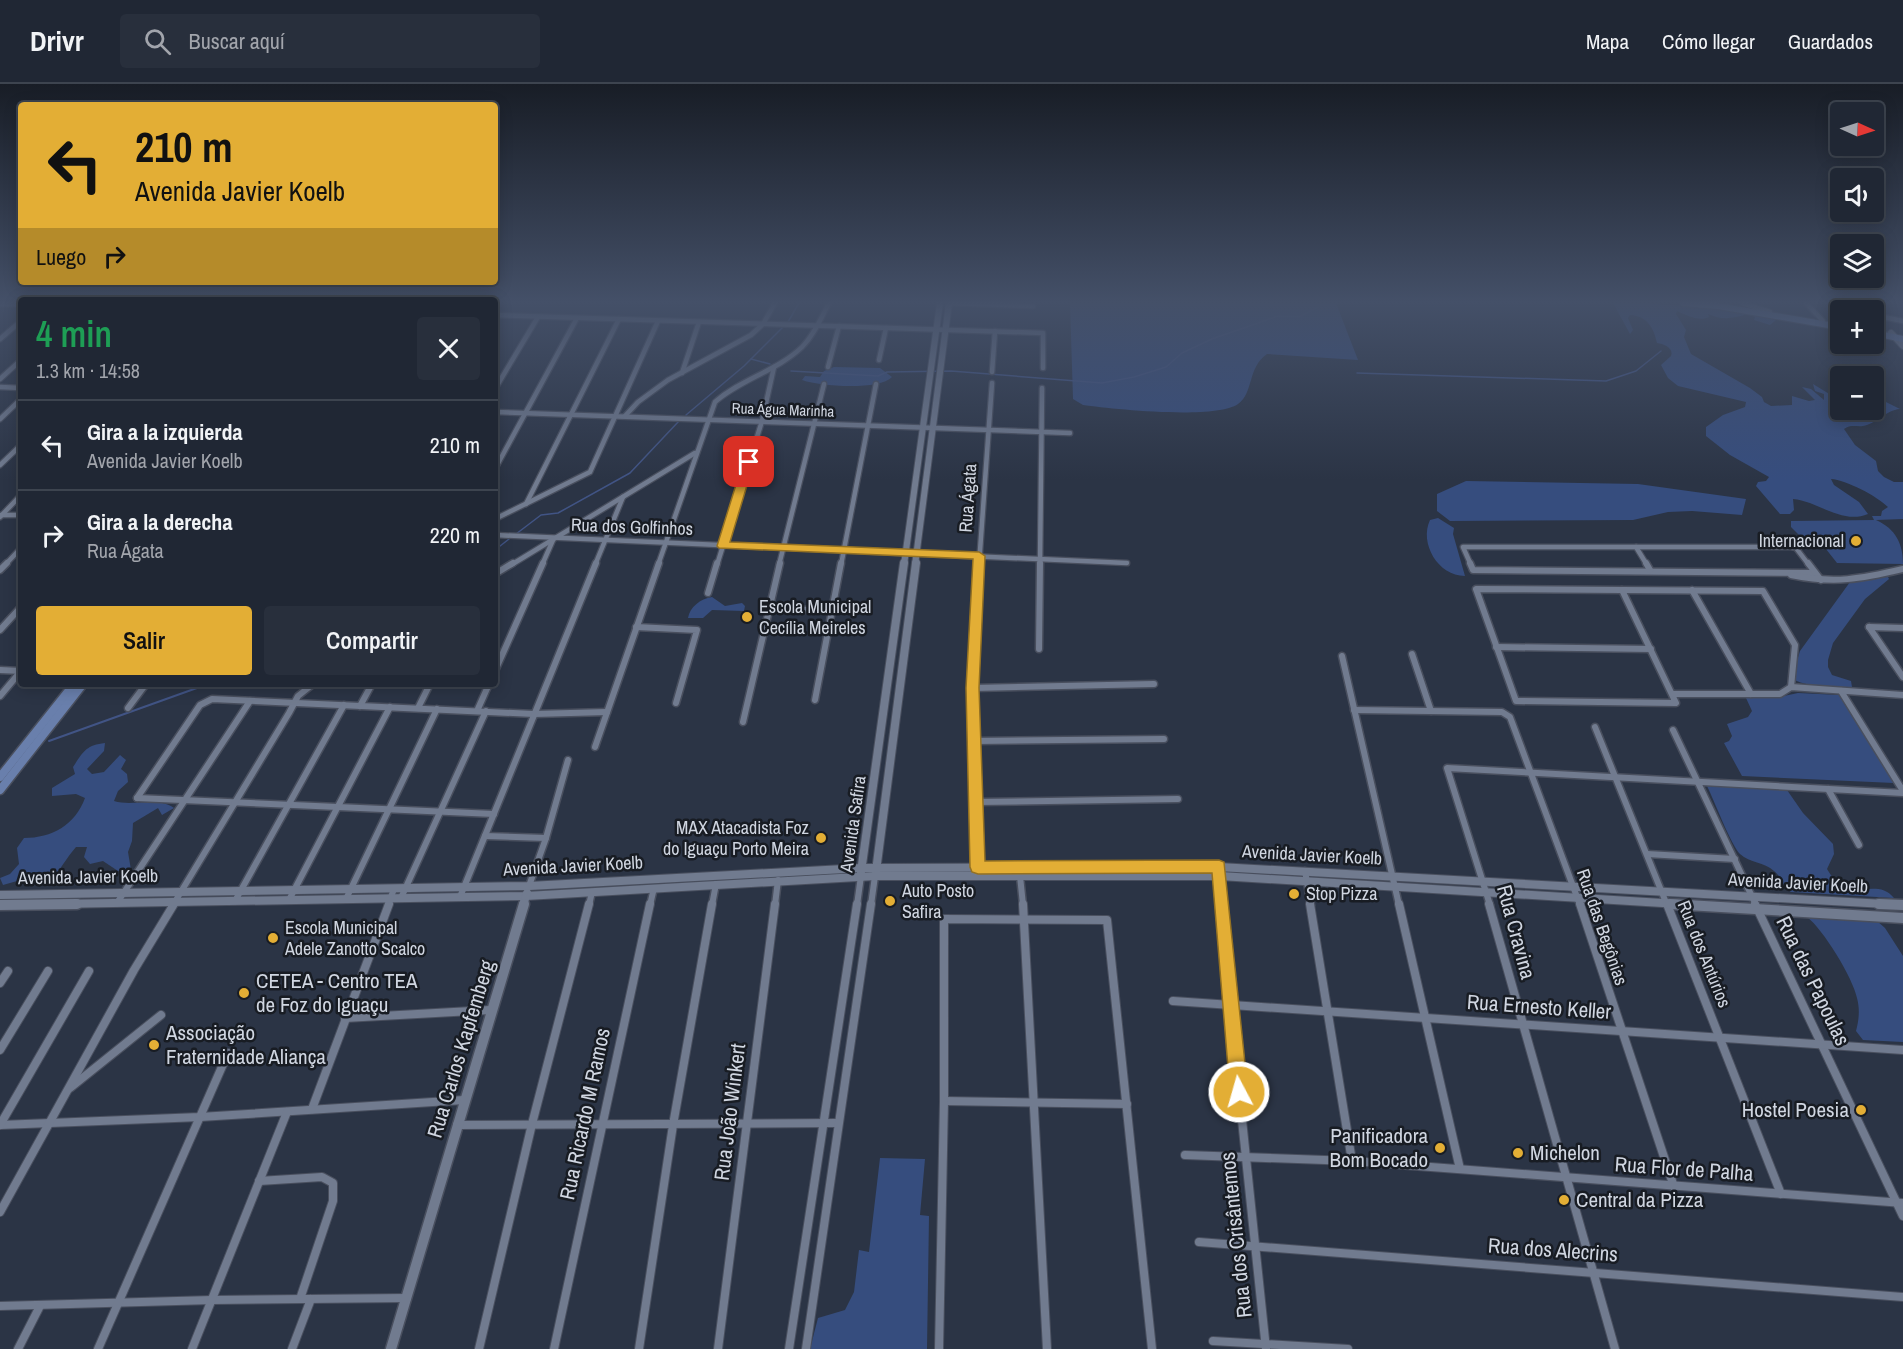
<!DOCTYPE html>
<html lang="es">
<meta charset="utf-8">
<style>
:root{--surface:#202734;--page:#282f3c;--text:#f1f3f6;--muted:#a2a5ac;--line:#3d444f;--accent:#e3ae35}
body{margin:0;font-family:"Archivo Narrow",sans-serif;background:var(--page);color:var(--text);height:100vh;display:flex;flex-direction:column;font-size:22px;white-space:nowrap}
*{box-sizing:border-box;margin:0}
p{font-size:20px;color:var(--muted)}
.icon{flex:none;width:33px;height:33px;fill:none;stroke:currentColor;stroke-width:2;stroke-linecap:round;stroke-linejoin:round}
.map{position:relative;flex:1;overflow:hidden}
.drawer{position:absolute;left:18px;top:213px;width:480px;height:390px;display:flex;flex-direction:column;background:var(--surface);border-radius:6px;box-shadow:0 3px 15px #0003,0 0 0 2px var(--line)}
.drawer>*{flex:none}
.hud{position:absolute;left:18px;top:18px;width:480px;height:183px;border-radius:6px;box-shadow:0 3px 15px #0003,0 0 0 2px var(--line);background:#e3ae35;color:#111;overflow:hidden}
.needle{width:39px;rotate:93deg}
.fabs{position:absolute;left:1830px;top:18px;display:grid;gap:12px}
.fabs a{display:grid;place-items:center;width:54px;height:54px;border-radius:6px;background:var(--surface);box-shadow:0 3px 15px #0003,0 0 0 2px var(--line);font-size:30px}
.pin{position:absolute;display:grid;place-items:center;width:51px;height:51px;color:#fff;margin:-26px;border-radius:12px;box-shadow:0 3px 9px #0006}
.me{position:absolute;width:66px;margin:-33px;rotate:354deg;stroke-linejoin:round;filter:drop-shadow(0 0 4px #0008)}
.turn{display:flex;align-items:center;gap:21px;height:126px;padding:0 18px;font-size:27px}
.turn .icon{width:78px;height:78px;stroke-width:2.5}
.turn b{display:block;font-size:42px;line-height:51px}
.then{display:flex;align-items:center;height:57px;padding:0 18px;background:#0003;gap:12px;font-size:22px}
.round{display:grid;place-items:center;flex:none;width:63px;height:63px;border-radius:6px;background:var(--page)}
.head{display:flex;align-items:center;justify-content:space-between;height:102px;padding:0 18px}
h1{font-size:36px;font-weight:600;line-height:45px;color:#1e9e55}
.action{display:flex;gap:12px;margin-top:auto;padding:12px 18px}
.action a{flex:1;height:69px;border-radius:6px;background:var(--accent);color:#111;font-size:24px;font-weight:600;line-height:69px;text-align:center}
.action a+a{background:var(--page);color:var(--text)}
ul{padding:0;list-style:none}
li{display:flex;align-items:center;gap:18px;height:90px;padding:0 18px;border-top:2px solid var(--line)}
li div{flex:1}
li b{display:block;font-size:22px}
li em{font-style:normal}
header{display:flex;align-items:center;gap:36px;box-sizing:border-box;height:84px;padding:0 30px;background:var(--surface);border-bottom:2px solid var(--line)}
header strong{font-size:28px}
nav{display:flex;gap:33px;margin-inline-start:auto;font-size:21px}
.search{width:420px;height:54px;background:var(--page);display:flex;align-items:center;gap:15px;box-sizing:border-box;padding:0 21px;border-radius:6px;color:var(--muted);font-size:22px}
.map>svg:first-child{display:block}
</style>
<header>
<strong>Drivr</strong>
<div class="search"><svg class="icon" aria-label="search" viewBox="0 0 24 24"><circle cx="10" cy="10" r="6"/><path d="M15 15l6 6"/></svg>Buscar aquí</div>
<nav><a>Mapa</a><a>Cómo llegar</a><a>Guardados</a></nav>
</header>
<div class="map">
<svg width="1903" height="1265" viewBox="0 0 1903 1265">
<rect width="100%" height="100%" fill="#2b3445"/>
<!-- green -->
<g fill="#364d7e">
<path d="M1070,219H1336L1358,276L1267,270C1247,284 1254,309 1238,320C1215,336 1112,325 1083,321L1073,315Z"/>
<path d="M1613,219C1666,219 1719,224 1773,232L1776,236L1770,241L1754,236L1755,233L1747,230C1733,235 1721,236 1708,230L1709,233C1699,238 1686,231 1677,227L1676,230L1686,246L1684,253L1691,270L1750,304L1762,313L1764,318L1771,322L1792,321V312L1809,317L1815,316L1802,303L1811,305L1824,316V310L1815,307L1813,300L1831,311H1840V326H1874V312L1900,325C1886,326 1876,340 1863,342C1856,343 1851,340 1844,345L1855,361L1876,377L1878,387L1884,393L1894,398H1903V435L1876,436C1896,445 1903,460 1903,480L1837,479L1822,460L1803,455L1791,443V437L1874,436L1872,432H1881L1882,427L1888,423C1877,412 1846,396 1831,395L1834,401L1859,418L1868,430C1842,441 1818,417 1793,415L1794,426L1790,430H1780L1756,402L1758,398L1766,397L1769,393L1730,371L1706,352V343L1723,331L1745,323L1746,318L1678,302L1668,294L1661,281L1671,272C1674,264 1664,260 1657,259C1654,245 1648,232 1630,231L1628,234L1633,246L1630,250Z"/>
<path d="M834,283L880,284L892,293C879,307 818,302 802,296L805,292L820,293L824,287Z"/>
<path d="M1466,397L1638,400L1746,415L1742,431L1692,427L1668,428L1633,436L1450,437L1437,427V410Z"/>
<path d="M1438,434L1454,444L1453,450L1465,492C1438,492 1419,459 1430,436Z"/>
<path d="M1887,491L1889,495L1865,515L1833,559L1828,576V583L1832,591L1851,597L1852,603C1838,605 1803,603 1792,594L1800,567L1850,498Z"/>
<path d="M712,513L725,522L742,519L745,522L744,527L712,526L703,534H688C690,523 700,515 712,513Z"/>
<path d="M1798,609L1839,611L1894,699L1742,692L1724,659L1729,657L1732,652L1727,640L1748,633L1752,627L1746,614L1779,613Z"/>
<path d="M105,659L104,667L87,685L92,690L104,688L120,671L126,676L121,685L127,690L128,698L118,707L114,717C133,723 157,712 174,724L162,731L158,724L133,739L132,757L128,768L131,786L118,787L103,777L90,780L84,773L87,763H76C56,786 61,797 25,798L30,789L17,797L3,801L0,794L10,790L19,780L17,764L24,754C52,754 75,741 85,714L76,710L52,712V704L75,690L73,683C83,668 86,661 105,659Z"/>
<path d="M1711,701L1787,706L1803,729L1833,760L1834,770L1827,785C1849,823 1876,791 1894,814L1791,808C1783,803 1782,793 1774,787C1764,778 1750,779 1740,770C1731,761 1714,716 1707,702Z"/>
<path d="M1808,831L1867,835L1877,837L1885,844L1903,872V958L1863,956L1856,947C1859,936 1860,925 1857,914C1853,894 1823,845 1807,833Z"/>
<path d="M880,1074L925,1075L920,1131L929,1132L927,1265H810L818,1234L845,1226L854,1208L859,1166L869,1168Z"/>
</g>
<g fill="none" stroke-linecap="round" stroke-linejoin="round">
<!-- stream-far1 -->
<g stroke="#415485" stroke-width="1.5">
<path d="M788,238L799,219"/>
<path d="M751,275L770,280"/>
<path d="M791,287L878,292L887,288L951,287L1102,299L1134,293L1166,283L1182,269L1212,255L1278,232L1299,233L1320,222L1321,219"/>
<path d="M1357,289L1606,297L1636,287L1661,267"/>
<path d="M686,331L744,282L783,243"/>
<path d="M516,450L541,431L558,429L630,389L679,337"/>
<path d="M495,466L509,455"/>
</g>
<!-- stream -->
<path stroke="#415485" stroke-width="2" d="M49,657L208,600"/>
<defs>
<g id="minor-far2">
<path d="M949,219L1033,222"/>
<path d="M1742,219L1770,228"/>
<path d="M1806,219L1823,237"/>
<path d="M1847,219L1856,226"/>
<path d="M0,220H21"/>
<path d="M495,231L1043,249V284"/>
<path d="M1874,231L1903,237"/>
<path d="M0,255L21,237"/>
<path d="M879,276L886,244"/>
<path d="M828,283L839,242"/>
<path d="M992,288L995,247"/>
<path d="M682,289L699,238"/>
<path d="M0,295L21,276"/>
<path d="M0,303L21,304"/>
<path d="M495,305L538,233"/>
<path d="M495,328L1070,349"/>
<path d="M625,332L638,318L668,296L751,251L763,240L775,219"/>
<path d="M0,335L21,315"/>
<path d="M0,381L21,361"/>
<path d="M495,385L577,234"/>
<path d="M526,420L619,235"/>
<path d="M1,431H21"/>
<path d="M0,433L21,411"/>
<path d="M495,435L590,388L658,237"/>
<path d="M495,451L1127,479"/>
<path d="M1636,463L1647,481"/>
<path d="M5,481L21,464"/>
<path d="M511,481L695,369"/>
<path d="M542,481L553,456"/>
<path d="M595,481L623,413"/>
<path d="M658,481L715,318C741,295 777,287 802,263C814,251 821,234 829,219"/>
<path d="M717,481L762,337L774,283"/>
<path d="M779,481L824,300"/>
<path d="M841,481L876,300"/>
<path d="M979,481L992,299"/>
<path d="M1040,481L1042,304"/>
<path d="M1471,481L1463,463H1791L1796,464L1809,481"/>
</g>
<g id="minor-far1">
<path d="M1470,479L1473,486L1815,489"/>
<path d="M1646,479L1650,486"/>
<path d="M1808,479L1821,496"/>
<path d="M0,486L7,479"/>
<path d="M495,490L513,479"/>
<path d="M1791,491C1834,500 1861,495 1903,485"/>
<path d="M1476,505L1622,506L1676,619L1516,617Z"/>
<path d="M1622,506L1763,507L1795,561L1791,603"/>
<path d="M1692,506L1751,610"/>
<path d="M708,509L717,479"/>
<path d="M768,524L832,527"/>
<path d="M636,543L697,546L676,619"/>
<path d="M1869,543L1903,593"/>
<path d="M1869,543L1903,544"/>
<path d="M0,546L21,523"/>
<path d="M1496,563L1651,565"/>
<path d="M1039,565L1040,479"/>
<path d="M1412,570L1431,627"/>
<path d="M1342,572L1399,821"/>
<path d="M0,586L21,587"/>
<path d="M495,587L543,479"/>
<path d="M973,604L1154,600"/>
<path d="M1841,607L1903,707"/>
<path d="M1673,610H1780L1791,603L1903,611"/>
<path d="M0,612L21,587"/>
<path d="M815,616L841,479"/>
<path d="M360,622L372,600"/>
<path d="M128,624L146,600"/>
<path d="M418,624L430,600"/>
<path d="M1354,626L1502,628L1510,633L1580,821"/>
<path d="M477,627L489,600"/>
<path d="M743,638L780,479"/>
<path d="M1595,643L1667,821"/>
<path d="M1673,646L1756,821"/>
<path d="M974,657L1164,655"/>
<path d="M595,663L659,479"/>
<path d="M1828,705L1859,761"/>
<path d="M137,714L200,621L212,615L534,630L607,628"/>
<path d="M137,714L494,730"/>
<path d="M976,718L1178,715"/>
<path d="M485,752L546,754"/>
<path d="M1647,770L1735,775"/>
<path d="M1219,783L1222,821"/>
<path d="M1305,787L1311,821"/>
<path d="M977,792L973,604L979,479"/>
<path d="M1020,792L1023,821"/>
<path d="M529,802L546,754L568,676"/>
<path d="M460,813L596,479"/>
<path d="M401,814L486,627"/>
<path d="M346,815L437,625"/>
<path d="M289,816L390,623"/>
<path d="M235,817L344,621"/>
<path d="M117,819L250,617"/>
<path d="M173,821L289,629L298,612L313,600"/>
<path d="M388,821L394,805"/>
<path d="M589,821L592,808"/>
<path d="M650,821L654,804"/>
<path d="M712,821L716,800"/>
<path d="M775,821L778,796"/>
<path d="M857,821L861,792"/>
<path d="M871,821L875,792"/>
<path d="M1490,821L1447,684L1903,709"/>
</g>
<g id="minor">
<path d="M1023,820L1047,1265"/>
<path d="M1222,820L1230,921L1266,1265"/>
<path d="M1310,820L1352,1077"/>
<path d="M1399,820L1460,1085"/>
<path d="M1489,820L1615,1265"/>
<path d="M1580,820L1674,1103"/>
<path d="M1667,820L1781,1110"/>
<path d="M1755,820L1903,1132"/>
<path d="M0,899L8,887"/>
<path d="M1173,917L1903,966"/>
<path d="M345,934L490,926"/>
<path d="M0,966L48,887"/>
<path d="M70,1004L161,931"/>
<path d="M944,1017L1127,1020"/>
<path d="M312,1025L389,820"/>
<path d="M0,1041L200,1033L464,1016"/>
<path d="M0,1041L89,887"/>
<path d="M457,1041L837,1039"/>
<path d="M1185,1071L1352,1077L1903,1119"/>
<path d="M259,1097L322,1093L333,1099V1117L300,1215"/>
<path d="M0,1128L134,886L174,820"/>
<path d="M1199,1158L1903,1213"/>
<path d="M0,1222L212,1216L407,1214"/>
<path d="M1213,1257L1348,1265"/>
<path d="M18,1265L40,1222"/>
<path d="M98,1265L228,969"/>
<path d="M192,1265L287,1028"/>
<path d="M292,1265L311,1215"/>
<path d="M479,1265L532,1040L589,820"/>
<path d="M554,1265L650,820"/>
<path d="M639,1265L673,1041L712,820"/>
<path d="M718,1265L775,820"/>
<path d="M789,1265L857,820"/>
<path d="M806,1265L871,820"/>
<path d="M939,1265L944,1017V835L1107,836L1152,1265"/>
</g>
<g id="tertiary-far2">
<path d="M1891,249L1903,262"/>
<path d="M904,481L940,219"/>
<path d="M915,481L949,219"/>
</g>
<g id="tertiary-far1">
<path d="M876,787L916,479"/>
<path d="M861,788L904,479"/>
<path d="M0,811L529,802L862,784L1219,783L1903,821"/>
<path d="M0,821L526,812L875,792H1220L1695,821"/>
<path d="M523,821L527,809"/>
</g>
<g id="tertiary">
<path d="M1670,820L1903,834"/>
<path d="M1879,820L1903,821"/>
<path d="M0,821L77,820"/>
<path d="M391,1265L524,820"/>
</g>
<g id="secondary-far1">
<path d="M1683,219L1718,222L1840,243"/>
<path d="M1874,249L1903,255"/>
</g>
<g id="secondary">
<path d="M0,693L74,600"/>
<path d="M0,706L83,600"/>
</g>
</defs>
<!-- minor-far2 casing -->
<use href="#minor-far2" stroke="#494f5e" stroke-width="7"/>
<!-- minor-far1 casing -->
<use href="#minor-far1" stroke="#494f5e" stroke-width="9"/>
<!-- minor casing -->
<use href="#minor" stroke="#494f5e" stroke-width="10"/>
<!-- tertiary-far2 casing -->
<use href="#tertiary-far2" stroke="#494f5e" stroke-width="8"/>
<!-- tertiary-far1 casing -->
<use href="#tertiary-far1" stroke="#494f5e" stroke-width="10"/>
<!-- tertiary casing -->
<use href="#tertiary" stroke="#494f5e" stroke-width="13"/>
<!-- secondary-far1 casing -->
<use href="#secondary-far1" stroke="#494f5e" stroke-width="8"/>
<!-- secondary casing -->
<use href="#secondary" stroke="#494f5e" stroke-width="11"/>
<!-- minor-far2 -->
<use href="#minor-far2" stroke="#717b8f" stroke-width="4.5"/>
<!-- minor-far1 -->
<use href="#minor-far1" stroke="#717b8f" stroke-width="6"/>
<!-- minor -->
<use href="#minor" stroke="#717b8f" stroke-width="8"/>
<!-- tertiary-far2 -->
<use href="#tertiary-far2" stroke="#717b8f" stroke-width="6"/>
<!-- tertiary-far1 -->
<use href="#tertiary-far1" stroke="#717b8f" stroke-width="8"/>
<!-- tertiary -->
<use href="#tertiary" stroke="#717b8f" stroke-width="10"/>
<!-- secondary-far1 -->
<use href="#secondary-far1" stroke="#697fac" stroke-width="6"/>
<!-- secondary -->
<use href="#secondary" stroke="#697fac" stroke-width="8"/>
</g>
<!-- sky -->
<linearGradient id="sky" x2="0" y2="1"><stop stop-color="#181d26"/><stop offset="0.55" stop-color="#445068"/><stop offset="1" stop-color="#445068" stop-opacity="0"/></linearGradient>
<rect width="1903" height="396" fill="url(#sky)"/>
<!-- route -->
<path fill="#e3ae35" stroke="#947122" stroke-width="1.5" d="M749,375L754,378L730,458L979,468L985,472L979,604L985,777L1219,776L1224,778L1248,1008L1246,1014L1239,1016L1233,1014L1230,1008L1212,789L978,790L972,788L970,783L966,604L973,475L719,464L717,462L743,378Z"/>
<!-- markers -->
<g fill="#e3ae35" stroke="#181c23" stroke-width="2">
<circle cx="1856" cy="457" r="6"/>
<circle cx="747" cy="533" r="6"/>
<circle cx="821" cy="754" r="6"/>
<circle cx="1294" cy="810" r="6"/>
<circle cx="890" cy="817" r="6"/>
<circle cx="273" cy="854" r="6"/>
<circle cx="244" cy="909" r="6"/>
<circle cx="154" cy="961" r="6"/>
<circle cx="1861" cy="1026" r="6"/>
<circle cx="1440" cy="1064" r="6"/>
<circle cx="1518" cy="1069" r="6"/>
<circle cx="1564" cy="1116" r="6"/>
</g>
<g text-anchor="middle" stroke-width="5" stroke-linejoin="round" paint-order="stroke">
<!-- far-street labels -->
<g font-size="15" fill="#d0d6e1" stroke="#181c23">
<text transform="translate(783 326) rotate(2)" y="5">Rua Água Marinha</text>
</g>
<!-- street labels -->
<g font-size="18" fill="#d0d6e1" stroke="#181c23">
<text transform="translate(968 414) rotate(-86)" y="6">Rua Ágata</text>
<text transform="translate(632 443) rotate(2)" y="6">Rua dos Golfinhos</text>
<text transform="translate(853 740) rotate(-82)" y="6">Avenida Safira</text>
<text transform="translate(1312 771) rotate(3)" y="6">Avenida Javier Koelb</text>
<text transform="translate(573 782) rotate(-3)" y="6">Avenida Javier Koelb</text>
<text transform="translate(88 793) rotate(-1)" y="6">Avenida Javier Koelb</text>
<text transform="translate(1798 799) rotate(3)" y="6">Avenida Javier Koelb</text>
<text transform="translate(1602 843) rotate(71)" y="6">Rua das Begônias</text>
<text transform="translate(1704 870) rotate(68)" y="6">Rua dos Antúrios</text>
</g>
<!-- poi labels -->
<g font-size="18" fill="#d0d6e1" stroke="#181c23" text-anchor="start">
<text x="1844" y="463" text-anchor="end">Internacional</text>
<text x="759" y="529">Escola Municipal<tspan x="759" dy="21">Cecília Meireles</tspan></text>
<text x="809" y="750" text-anchor="end">MAX Atacadista Foz<tspan x="809" dy="21">do Iguaçu Porto Meira</tspan></text>
<text x="902" y="813">Auto Posto<tspan x="902" dy="21">Safira</tspan></text>
<text x="1306" y="816">Stop Pizza</text>
<text x="285" y="850">Escola Municipal<tspan x="285" dy="21">Adele Zanotto Scalco</tspan></text>
</g>
<!-- near-street labels -->
<g font-size="21" fill="#d0d6e1" stroke="#181c23">
<text transform="translate(1516 848) rotate(75)" y="7">Rua Cravina</text>
<text transform="translate(1813 897) rotate(64)" y="7">Rua das Papoulas</text>
<text transform="translate(1539 923) rotate(4)" y="7">Rua Ernesto Keller</text>
<text transform="translate(461 965) rotate(-73)" y="7">Rua Carlos Kapfemberg</text>
<text transform="translate(730 1028) rotate(-83)" y="7">Rua João Winkert</text>
<text transform="translate(585 1030) rotate(-78)" y="7">Rua Ricardo M Ramos</text>
<text transform="translate(1684 1085) rotate(4)" y="7">Rua Flor de Palha</text>
<text transform="translate(1236 1151) rotate(-96)" y="7">Rua dos Crisântemos</text>
<text transform="translate(1553 1166) rotate(4)" y="7">Rua dos Alecrins</text>
</g>
<!-- near-poi labels -->
<g font-size="21" fill="#d0d6e1" stroke="#181c23" text-anchor="start">
<text x="256" y="904">CETEA - Centro TEA<tspan x="256" dy="24">de Foz do Iguaçu</tspan></text>
<text x="166" y="956">Associação<tspan x="166" dy="24">Fraternidade Aliança</tspan></text>
<text x="1849" y="1033" text-anchor="end">Hostel Poesia</text>
<text x="1428" y="1059" text-anchor="end">Panificadora<tspan x="1428" dy="24">Bom Bocado</tspan></text>
<text x="1530" y="1076">Michelon</text>
<text x="1576" y="1123">Central da Pizza</text>
</g>
</g>
</svg>
<div class="fabs">
<a><svg class="needle" viewBox="-14 -14 28 28"><path d="M0-13l5 13h-10z" fill="#e53935"/><path d="M0 13l5-13h-10z" fill="#a2a5ac"/></svg></a>
<a><svg class="icon" aria-label="sound" viewBox="0 0 24 24"><path d="M4 9h4l5-4v14l-5-4H4zM17 9q2 3 0 6"/></svg></a>
<a><svg class="icon" aria-label="layers" viewBox="0 0 24 24"><path d="M12 4l9 5-9 5-9-5zM3 14l9 5 9-5"/></svg></a>
<a>+</a>
<a>−</a>
</div>
<div class="pin" style="left:749px;top:378px;background:#d93025"><svg class="icon" aria-label="arrive" viewBox="0 0 24 24"><path d="M6 21V4h12l-3 4 3 4H6"/></svg></div>
<svg class="me" style="left:1239px;top:1008px" viewBox="-20 -20 40 40"><circle r="17" fill="#e3ae35" stroke="#fff" stroke-width="3"/><path d="M0-11L8 9 0 5-8 9z" fill="#fff"/></svg>
<div class="hud">
<div class="turn"><svg class="icon" aria-label="left" viewBox="0 0 24 24"><path d="M17 20v-9H6M10 6l-5 5 5 5"/></svg><div><b>210 m</b>Avenida Javier Koelb</div></div>
<div class="then">Luego<svg class="icon" aria-label="right" viewBox="0 0 24 24"><path d="M7 20v-9h11M14 6l5 5-5 5"/></svg></div>
</div>
<section class="drawer">
<div class="head"><div><h1>4 min</h1><p>1.3 km · 14:58</p></div><a class="round"><svg class="icon" aria-label="close" viewBox="0 0 24 24"><path d="M6 6l12 12M18 6L6 18"/></svg></a></div>
<ul>
<li><svg class="icon" aria-label="left" viewBox="0 0 24 24"><path d="M17 20v-9H6M10 6l-5 5 5 5"/></svg><div><b>Gira a la izquierda</b><p>Avenida Javier Koelb</p></div><em>210 m</em></li>
<li><svg class="icon" aria-label="right" viewBox="0 0 24 24"><path d="M7 20v-9h11M14 6l5 5-5 5"/></svg><div><b>Gira a la derecha</b><p>Rua Ágata</p></div><em>220 m</em></li>
</ul>
<div class="action"><a>Salir</a><a>Compartir</a></div>
</section>
</div>
